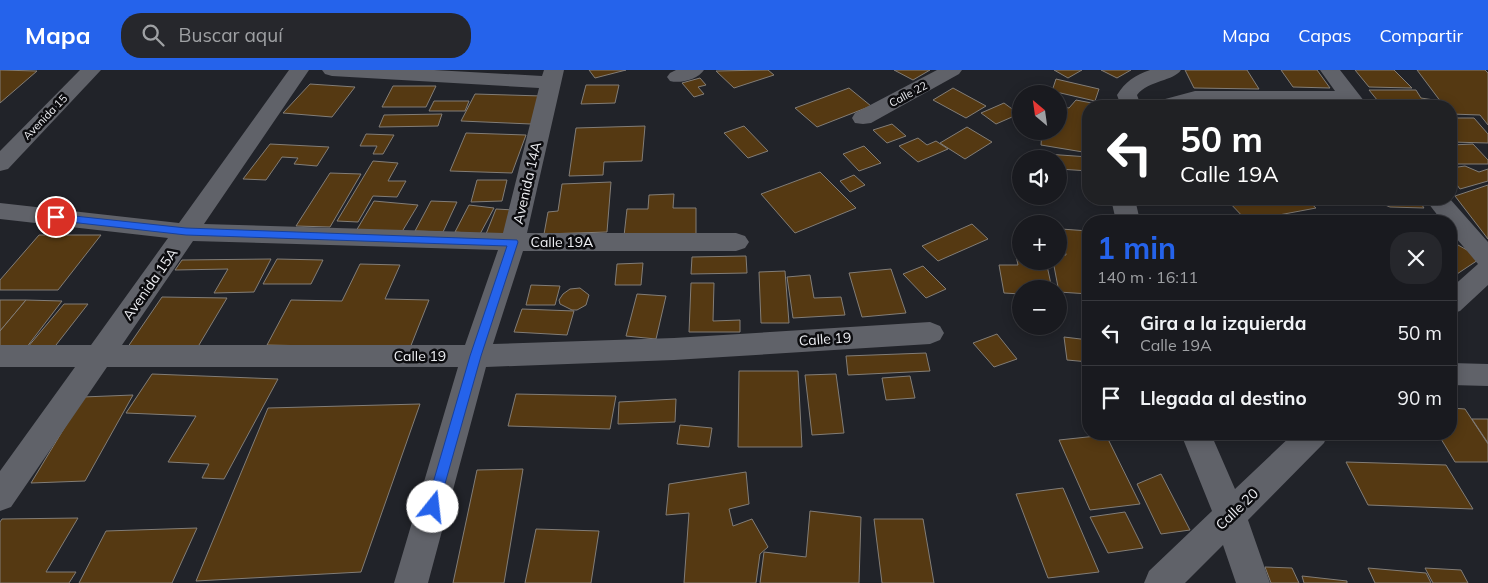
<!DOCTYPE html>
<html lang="es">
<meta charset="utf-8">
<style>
:root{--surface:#191a1f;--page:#26272c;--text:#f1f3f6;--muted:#9fa1a4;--line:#37383d;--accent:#2563eb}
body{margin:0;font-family:Mulish,sans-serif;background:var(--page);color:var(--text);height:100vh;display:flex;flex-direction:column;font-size:19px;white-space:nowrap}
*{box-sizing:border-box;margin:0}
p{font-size:16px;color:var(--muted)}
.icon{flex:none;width:28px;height:28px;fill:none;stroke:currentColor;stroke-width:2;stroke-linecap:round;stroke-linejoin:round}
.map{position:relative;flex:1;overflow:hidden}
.sheet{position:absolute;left:1082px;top:145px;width:375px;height:225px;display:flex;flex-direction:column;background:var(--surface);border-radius:20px;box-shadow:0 2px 12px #0003,0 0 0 1px var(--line)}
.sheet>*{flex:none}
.guide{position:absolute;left:1082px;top:30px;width:375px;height:105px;border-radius:20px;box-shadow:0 2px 12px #0003,0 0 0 1px var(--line);background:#202124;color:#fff;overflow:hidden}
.needle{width:32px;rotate:331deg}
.tools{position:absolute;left:1012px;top:15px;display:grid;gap:10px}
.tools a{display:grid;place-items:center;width:55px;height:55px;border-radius:50%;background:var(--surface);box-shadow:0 2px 12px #0003,0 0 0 1px var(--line);font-size:25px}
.pin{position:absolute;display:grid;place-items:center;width:42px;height:42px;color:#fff;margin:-21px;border:2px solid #fff;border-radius:50%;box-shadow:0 1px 5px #0007}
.me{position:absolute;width:55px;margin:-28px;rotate:16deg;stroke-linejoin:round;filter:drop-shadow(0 0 4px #0008)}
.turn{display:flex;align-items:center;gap:18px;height:105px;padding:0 15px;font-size:22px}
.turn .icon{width:65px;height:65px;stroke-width:2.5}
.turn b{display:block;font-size:35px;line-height:42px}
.round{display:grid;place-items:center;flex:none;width:52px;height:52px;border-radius:20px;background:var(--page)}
.overview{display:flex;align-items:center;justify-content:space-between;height:85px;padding:0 15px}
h1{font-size:30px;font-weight:700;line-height:38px;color:var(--accent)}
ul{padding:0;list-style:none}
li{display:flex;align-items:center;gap:15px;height:65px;padding:0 15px;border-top:1px solid var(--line)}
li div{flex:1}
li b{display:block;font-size:19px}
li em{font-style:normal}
header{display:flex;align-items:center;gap:30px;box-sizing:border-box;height:70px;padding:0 25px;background:var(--accent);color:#fff}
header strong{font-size:24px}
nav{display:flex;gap:28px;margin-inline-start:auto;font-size:18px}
.search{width:350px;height:45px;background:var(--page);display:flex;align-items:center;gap:12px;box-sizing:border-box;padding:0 18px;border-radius:20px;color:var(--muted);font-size:19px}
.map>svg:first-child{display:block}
</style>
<header>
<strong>Mapa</strong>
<div class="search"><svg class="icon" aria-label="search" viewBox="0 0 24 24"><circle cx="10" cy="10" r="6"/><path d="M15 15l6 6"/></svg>Buscar aquí</div>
<nav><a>Mapa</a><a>Capas</a><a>Compartir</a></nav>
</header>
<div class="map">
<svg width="1488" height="513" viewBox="0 0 1488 513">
<rect width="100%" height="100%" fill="#212329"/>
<!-- building -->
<g fill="#553912" stroke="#827d77">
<path d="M0,0L37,1L0,33Z"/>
<path d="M589,0H626L595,8Z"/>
<path d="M768,0L774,5L734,18L716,1Z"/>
<path d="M894,0H930L913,10Z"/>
<path d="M1054,0H1082L1068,8Z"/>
<path d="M1101,0H1131L1117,8Z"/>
<path d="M1185,0H1247L1259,19L1194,18Z"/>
<path d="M1281,0H1317L1330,18L1293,17Z"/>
<path d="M1355,0H1394L1412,18L1369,17Z"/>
<path d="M1417,0H1485L1488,3V55L1480,45L1451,44V36H1444Z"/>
<path d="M700,8L706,15L698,17L704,24L694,27L682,13Z"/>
<path d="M1056,9L1099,19L1095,31L1052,21Z"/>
<path d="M310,14L355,17L332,47L283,43Z"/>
<path d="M586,15H619L615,33L581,34Z"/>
<path d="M393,16H436L426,37H382Z"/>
<path d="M849,18L871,36L817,57L795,38Z"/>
<path d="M953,18L986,36L966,48L933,30Z"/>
<path d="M1369,20H1416L1421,28L1434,30L1441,36H1382Z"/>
<path d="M475,24L542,26L531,54L461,51Z"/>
<path d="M1076,30L1097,34V36H1089V83L1041,75L1042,61H1059V36L1069,38Z"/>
<path d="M1282,30H1350L1355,36H1286Z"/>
<path d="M434,31H469L465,41H429Z"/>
<path d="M1004,33L1019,44L996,54L981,43Z"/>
<path d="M442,44L438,56L379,57L384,45Z"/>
<path d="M1451,48H1474L1488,64V73L1451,72Z"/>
<path d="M892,54L906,66L887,73L873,60Z"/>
<path d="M645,56L642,91L604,92L603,105L569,106L576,58Z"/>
<path d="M744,56L768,81L748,88L724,63Z"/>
<path d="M967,57L992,72L965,89L940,73Z"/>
<path d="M466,63L526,65L512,103L450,101Z"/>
<path d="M366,64L394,65L383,84H373L377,76H360Z"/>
<path d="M918,68L927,75L936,71L948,79L918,92L899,76Z"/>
<path d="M270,74L329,77L317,96L294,94L298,88L282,87L266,110L243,109Z"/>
<path d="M1473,74L1488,90V94H1451V75Z"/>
<path d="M864,76L881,93L859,101L843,84Z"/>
<path d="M1032,83L1089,87V101L1059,99V89H1034Z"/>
<path d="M373,91L398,93L388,111H406L397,127L373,126L358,152L337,151Z"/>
<path d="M1465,96L1479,102L1488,99V111L1460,119L1451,107V98Z"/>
<path d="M820,102L856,138L795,163L761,124Z"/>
<path d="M330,103L361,104L330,157L296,156Z"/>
<path d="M854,105L865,115L850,122L840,111Z"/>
<path d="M477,110H507L502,131L471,132Z"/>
<path d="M611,112L607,162L544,164L548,142L558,141L562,114Z"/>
<path d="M1488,115V169L1455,126Z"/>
<path d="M674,124L673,138H696V164L624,166L627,139H648L649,125Z"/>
<path d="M1226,129H1306L1316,138L1247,151Z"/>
<path d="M1370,129H1418L1424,138L1390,137Z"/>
<path d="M374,131L418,135L400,165L356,161Z"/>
<path d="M431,131L457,132L443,162L415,161Z"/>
<path d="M469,135L494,138L480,164L455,162Z"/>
<path d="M496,139L514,140L504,165L486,164Z"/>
<path d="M972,154L988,169L938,191L922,176Z"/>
<path d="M1061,159L1089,161V224L1059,222L1053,191H1059V185H1066Z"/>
<path d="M39,165H101L58,220H0V210Z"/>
<path d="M1451,171L1481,188L1451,208Z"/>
<path d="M1015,181L1021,182V191H1046L1052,219H1021V224L1004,223L999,195H1018Z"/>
<path d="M746,186L747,203L691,204L692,187Z"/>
<path d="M271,189L254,222L214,223L228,199L175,200L182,190Z"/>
<path d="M277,189L323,190L311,214H263Z"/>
<path d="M643,193L641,215H615L617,194Z"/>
<path d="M360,194L400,195L385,229L429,230L410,278L267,275L291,230L342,231Z"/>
<path d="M923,196L946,219L926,228L903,204Z"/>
<path d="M891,199L906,243L862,247L849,203Z"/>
<path d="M785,201L789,253H761L759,202Z"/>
<path d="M810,205L814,228L841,227L845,245L793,248L787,207Z"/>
<path d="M691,213H714L713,251L740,250V262H689Z"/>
<path d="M531,215L560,216L555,235H526Z"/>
<path d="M580,218L589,225L586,235L577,240H572L560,234L559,230L563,224L570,219Z"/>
<path d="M637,224L666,226L656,269L626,266Z"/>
<path d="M162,227L227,228L193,285L123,284Z"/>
<path d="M0,230H26L0,261Z"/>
<path d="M26,230L62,231L23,282L0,278V261Z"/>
<path d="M64,234H88L49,284H22Z"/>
<path d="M522,239L574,241L567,265L514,262Z"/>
<path d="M997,264L1017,289L994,297L973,273Z"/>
<path d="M1064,267L1089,270V292L1067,290Z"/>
<path d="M926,283L930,301L848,305L846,286Z"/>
<path d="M739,301H798L802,377H738Z"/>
<path d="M152,304L278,309L224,409L202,408L209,394L168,392L196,346L126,343Z"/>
<path d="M836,304L844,363L812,365L805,305Z"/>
<path d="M910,306L915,328L886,330L882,308Z"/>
<path d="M516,324L616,326L610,359L508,356Z"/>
<path d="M133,325L85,411L31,413L83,327Z"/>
<path d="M676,329L675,352L618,354L619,332Z"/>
<path d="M420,334L361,502L196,511L268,338Z"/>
<path d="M1451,338L1465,339L1488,374V392H1455L1438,364H1451Z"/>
<path d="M1472,349H1488V373Z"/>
<path d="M680,355L712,358L709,377L677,374Z"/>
<path d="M1106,365L1140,434L1090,440L1059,370Z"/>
<path d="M1346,392L1446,395L1473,439L1368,435Z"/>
<path d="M523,399L504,513H453L477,400Z"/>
<path d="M746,402L749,434L729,439L733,456L752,449L768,477L760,484L756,513H684L689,443L666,445L669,414Z"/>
<path d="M1161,404L1190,460L1161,464L1137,414Z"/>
<path d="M1063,418L1099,502L1048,508L1016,424Z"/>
<path d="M810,441L861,447L859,513H760L764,482L806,487Z"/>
<path d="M1125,442L1143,478L1108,483L1090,447Z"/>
<path d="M78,448L46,502H76L69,513H0V452L2,449Z"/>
<path d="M874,449H923L934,513H882Z"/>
<path d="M197,458L172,513H79L106,461Z"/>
<path d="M536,459L599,461L591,513H525Z"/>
<path d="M1265,497L1292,498L1299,513H1271Z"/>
<path d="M1368,498L1426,503L1431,513H1375Z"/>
<path d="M1425,498L1461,500L1468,513H1433Z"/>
<path d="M1302,506L1347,511V513H1304Z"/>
</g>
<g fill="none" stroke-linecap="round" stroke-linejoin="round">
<!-- minor -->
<g fill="#606269" fill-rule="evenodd">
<path d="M80,0H101L8,99L0,101V81Z"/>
<path d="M289,0H309L204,154L503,163L539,18L332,6L325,4L322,0H434L542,6L544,0H564L527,163H736L745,166L749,172L745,178L736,181H523L493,274L674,268L930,252L940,256L944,263L940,270L930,274L674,290L486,297L428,513H394L458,297H107L11,437L0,441V401L75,297H0V275H91L168,168L0,149V133L179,153ZM193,171L498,180L465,275H122Z"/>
<path d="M676,0H704C698,9 681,14 670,11L667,7L670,3Z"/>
<path d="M937,0H962L959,4L871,53L863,54L855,53L852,48L855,43Z"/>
<path d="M1150,0H1181C1174,11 1149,10 1137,25L1141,36H1121L1117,25C1125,12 1135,5 1150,0Z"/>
<path d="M1320,0H1340L1368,36H1347L1345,33H1196L1184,36H1150L1154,32L1195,21H1335Z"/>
<path d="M1111,129H1135L1140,151H1116Z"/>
<path d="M1425,129H1450L1488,172V215L1460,241L1451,244V218L1478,194L1451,162V151H1442Z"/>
<path d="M1451,293L1488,294V316L1451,315Z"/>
<path d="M1181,364H1211L1235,419L1293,364H1328L1324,373L1248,450L1270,513H1236L1223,475L1185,513H1144L1149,501L1212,441Z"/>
</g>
</g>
<!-- route -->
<path fill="#2563eb" stroke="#184099" d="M56,144L186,158L517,170L518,172L481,286L437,442L433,443L428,442L426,437L470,286L507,176L186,165L52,150L51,147Z"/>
<g text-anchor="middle" stroke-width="5" stroke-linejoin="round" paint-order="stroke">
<!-- far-street labels -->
<g font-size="11" fill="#eeeff3" stroke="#0c0c0f">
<text transform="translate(908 24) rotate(-28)" y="4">Calle 22</text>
<text transform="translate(45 47) rotate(-46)" y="4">Avenida 15</text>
</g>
<!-- street labels -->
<g font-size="14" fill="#eeeff3" stroke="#0c0c0f">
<text transform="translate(527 113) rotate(-77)" y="5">Avenida 14A</text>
<text x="562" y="177">Calle 19A</text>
<text transform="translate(150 214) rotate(-55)" y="5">Avenida 15A</text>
<text transform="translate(825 269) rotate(-4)" y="5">Calle 19</text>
<text x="420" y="291">Calle 19</text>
<text transform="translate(1237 439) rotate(-44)" y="5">Calle 20</text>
</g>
</g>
</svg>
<div class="tools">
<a><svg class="needle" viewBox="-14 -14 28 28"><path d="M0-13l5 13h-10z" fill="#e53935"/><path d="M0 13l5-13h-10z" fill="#9fa1a4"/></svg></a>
<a><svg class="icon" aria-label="sound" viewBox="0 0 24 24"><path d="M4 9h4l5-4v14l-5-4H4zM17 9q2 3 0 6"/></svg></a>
<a>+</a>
<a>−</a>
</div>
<div class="pin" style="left:56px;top:147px;background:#d93025"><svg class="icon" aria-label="arrive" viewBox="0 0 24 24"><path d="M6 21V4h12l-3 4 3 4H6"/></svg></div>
<svg class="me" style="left:433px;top:437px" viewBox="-20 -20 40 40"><circle r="19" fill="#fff"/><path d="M0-13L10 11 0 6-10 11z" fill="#2563eb"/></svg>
<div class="guide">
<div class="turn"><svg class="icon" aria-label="left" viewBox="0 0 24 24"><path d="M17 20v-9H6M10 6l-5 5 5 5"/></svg><div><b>50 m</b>Calle 19A</div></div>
</div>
<section class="sheet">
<div class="overview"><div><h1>1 min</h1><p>140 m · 16:11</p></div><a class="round"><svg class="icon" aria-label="close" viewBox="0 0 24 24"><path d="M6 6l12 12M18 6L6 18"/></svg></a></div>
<ul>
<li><svg class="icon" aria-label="left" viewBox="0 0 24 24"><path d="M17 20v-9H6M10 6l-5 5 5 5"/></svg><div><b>Gira a la izquierda</b><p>Calle 19A</p></div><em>50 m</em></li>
<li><svg class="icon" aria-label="arrive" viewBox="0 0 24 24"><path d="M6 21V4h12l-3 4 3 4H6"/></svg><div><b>Llegada al destino</b></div><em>90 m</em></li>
</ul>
</section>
</div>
